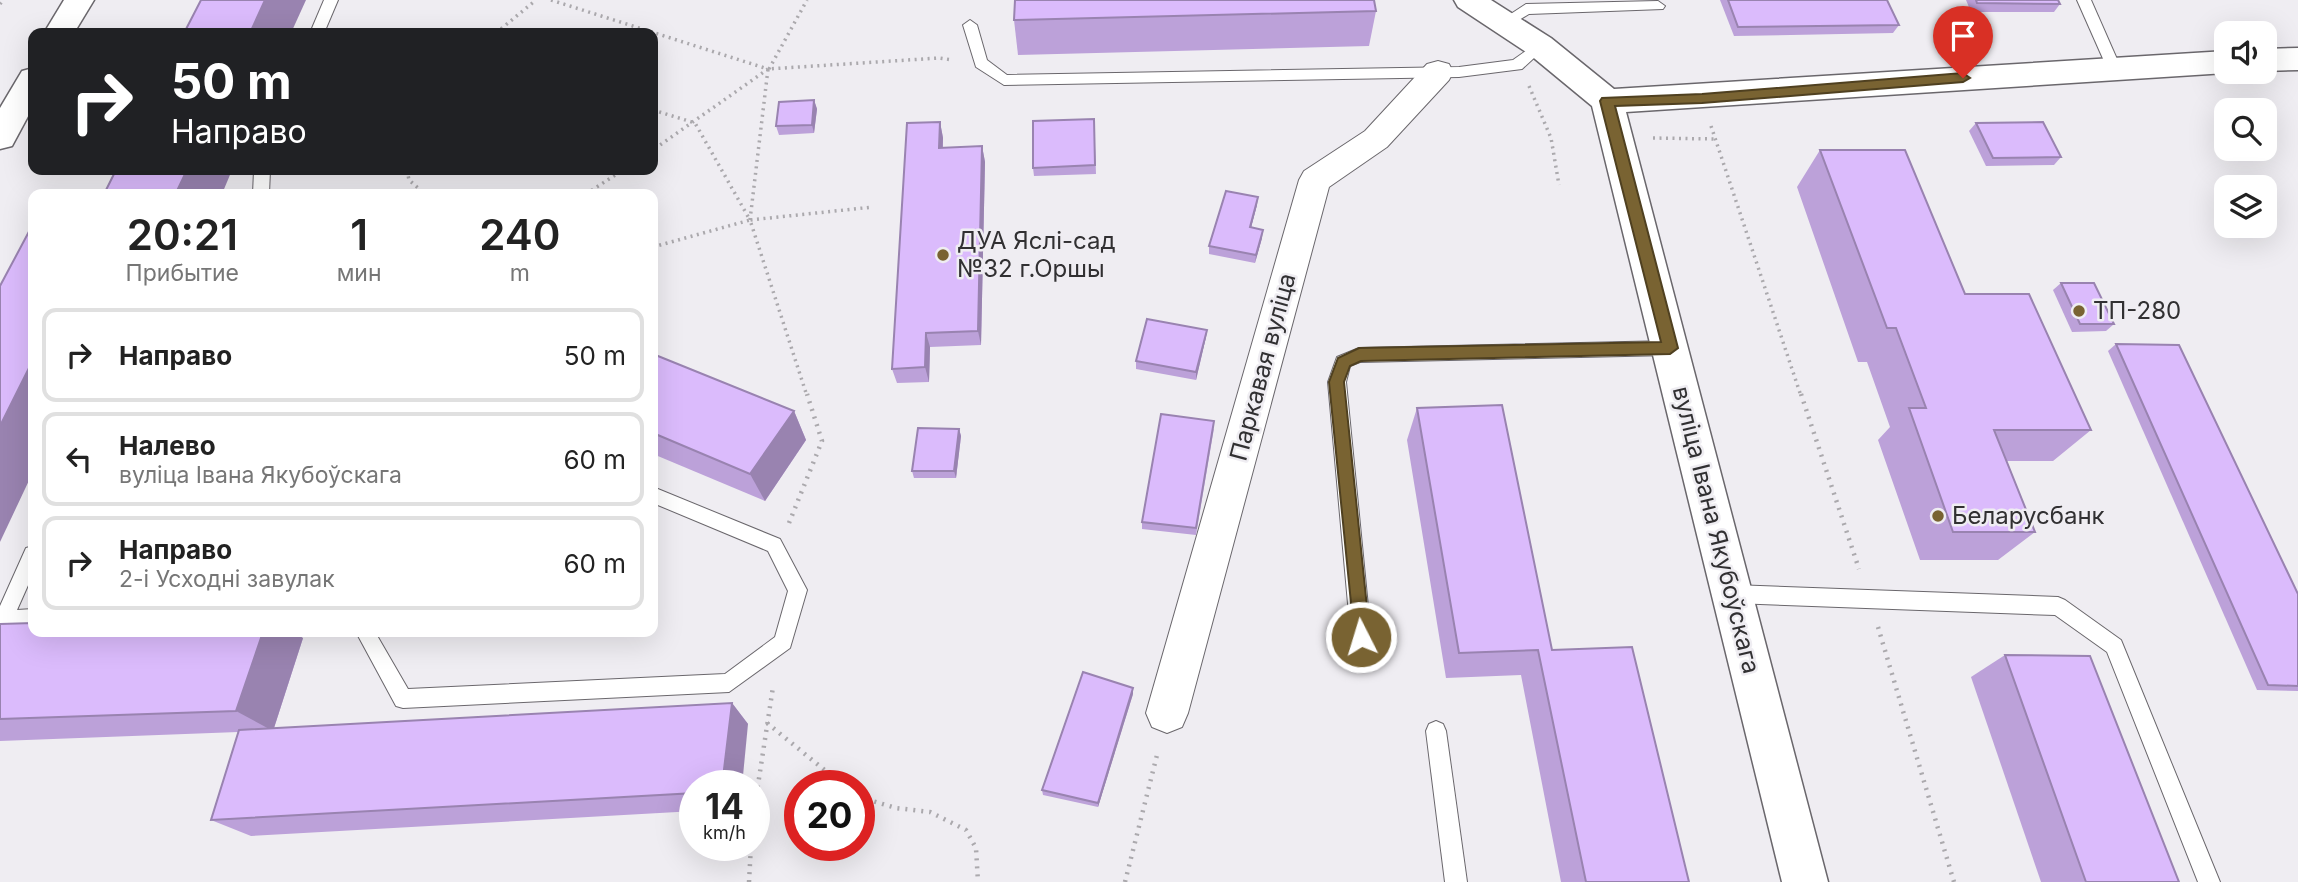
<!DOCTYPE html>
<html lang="ru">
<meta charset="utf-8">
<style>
:root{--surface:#fff;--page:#f2f2f2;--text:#222;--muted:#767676;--line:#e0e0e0}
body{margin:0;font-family:Inter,sans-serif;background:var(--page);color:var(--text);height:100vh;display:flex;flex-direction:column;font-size:26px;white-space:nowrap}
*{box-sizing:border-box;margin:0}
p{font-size:23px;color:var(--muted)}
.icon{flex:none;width:38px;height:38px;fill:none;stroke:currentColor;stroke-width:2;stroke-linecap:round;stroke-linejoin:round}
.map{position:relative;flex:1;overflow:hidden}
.sheet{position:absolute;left:28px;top:189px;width:630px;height:448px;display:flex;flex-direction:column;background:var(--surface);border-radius:14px;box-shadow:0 7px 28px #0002}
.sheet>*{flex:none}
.guide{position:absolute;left:28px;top:28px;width:630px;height:147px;border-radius:14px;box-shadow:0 7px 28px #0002;background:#202124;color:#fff;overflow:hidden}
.controls{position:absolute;left:2214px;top:21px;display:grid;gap:14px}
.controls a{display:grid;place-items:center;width:63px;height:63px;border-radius:14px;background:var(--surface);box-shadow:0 7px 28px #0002;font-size:35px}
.speed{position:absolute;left:679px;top:770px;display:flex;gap:14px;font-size:35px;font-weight:700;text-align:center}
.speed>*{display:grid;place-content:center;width:91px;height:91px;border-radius:50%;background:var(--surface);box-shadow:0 7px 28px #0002;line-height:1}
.speed small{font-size:18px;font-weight:400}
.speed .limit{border:10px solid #d22;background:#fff;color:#111}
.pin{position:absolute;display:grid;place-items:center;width:60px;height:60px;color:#fff;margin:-72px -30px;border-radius:50% 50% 50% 0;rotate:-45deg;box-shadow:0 0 7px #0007}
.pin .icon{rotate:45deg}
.me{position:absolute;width:77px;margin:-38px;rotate:355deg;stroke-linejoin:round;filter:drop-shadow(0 0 5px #0008)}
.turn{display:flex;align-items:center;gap:24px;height:147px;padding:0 28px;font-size:32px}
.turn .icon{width:91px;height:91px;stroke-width:2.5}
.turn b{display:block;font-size:49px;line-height:60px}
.eta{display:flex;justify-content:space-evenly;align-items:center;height:119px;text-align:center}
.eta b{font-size:42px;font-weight:600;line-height:49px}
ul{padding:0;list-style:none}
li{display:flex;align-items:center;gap:21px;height:94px;margin:0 14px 10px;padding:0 14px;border:4px solid var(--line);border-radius:14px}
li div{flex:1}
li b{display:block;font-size:26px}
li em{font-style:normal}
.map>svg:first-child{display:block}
</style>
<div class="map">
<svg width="2298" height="882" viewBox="0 0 2298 882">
<rect width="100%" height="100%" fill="#efedf2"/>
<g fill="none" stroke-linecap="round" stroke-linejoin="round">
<defs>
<g id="lane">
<path d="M324,0H338L324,33H310Z"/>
<path d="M2077,0H2091L2120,66L2118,70H2108Z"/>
<path d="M1658,1L1665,6L1663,9L1529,14L1509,26H1499L1497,23L1526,4Z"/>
<path d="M970,20L977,25L987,60L1007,75L1459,67L1513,60L1540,41L1547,46L1522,69L1459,77L1004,85L976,67L963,25Z"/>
<path d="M254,170H270L269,194H253Z"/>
<path d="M1670,341L1676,343L1678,348L1676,353L1670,355L1360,362L1350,366L1346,382L1371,637L1368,643L1361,646L1354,643L1351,637L1328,382L1337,357L1359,348Z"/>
<path d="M653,487L780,539L807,590L790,648L729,692L403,708L396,706L356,632H375L408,689L725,674L775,637L788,591L768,551L653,503Z"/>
<path d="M33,546V574L17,610L33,609V627L0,629V606L26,548Z"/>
<path d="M1733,585L2058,597L2065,600L2121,640L2220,882H2198L2107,652L2055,615L1733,603L1726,600L1724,594L1726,588Z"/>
<path d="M1436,721L1443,724L1446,731L1467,882H1445L1426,731L1429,724Z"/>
</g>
<path id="street" d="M1438,61L1449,64L1453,72L1449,80L1387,147L1329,187L1188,713L1182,727L1167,733L1152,727L1146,713L1299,180L1304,171L1365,131L1427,64Z"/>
<g id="secondary">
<path d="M1454,0H1491L1551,38L1614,89L2226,51V72H2231L2226,73L1626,112L1828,882H1782L1592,106L1529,54L1458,7Z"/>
<path d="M2298,48V70L2264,71V49Z"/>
</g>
<g id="primary">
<path d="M64,0H94L74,33H44Z"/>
<path d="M33,68V107L12,146L0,149V108L22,71Z"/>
</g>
</defs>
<!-- lane casing -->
<use href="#lane" stroke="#6a676c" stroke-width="2"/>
<!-- street casing -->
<use href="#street" stroke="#6a676c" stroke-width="2"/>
<!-- secondary casing -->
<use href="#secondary" stroke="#6a676c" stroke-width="3"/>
<!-- primary casing -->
<use href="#primary" stroke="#6a676c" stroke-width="3"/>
<!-- path-far1 -->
<g stroke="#aba9ad" stroke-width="3.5" stroke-dasharray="2 4.5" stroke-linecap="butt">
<path d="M551,0L768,69L653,150"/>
<path d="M0,4L3,0"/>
<path d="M496,33L536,0"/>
<path d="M769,69L807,0"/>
<path d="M1529,86L1551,138L1559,185"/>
<path d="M653,110L695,123L750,220L873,207"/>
<path d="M1711,126L1801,396"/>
<path d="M1653,138L1715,139"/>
<path d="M407,170L409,180L425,194"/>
<path d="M586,194L623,170"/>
<path d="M750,220L768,69L939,58L953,60"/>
<path d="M653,247L750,220L807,396"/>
</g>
<!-- path -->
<g stroke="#aba9ad" stroke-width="4.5" stroke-dasharray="2 6" stroke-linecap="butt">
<path d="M1801,394L1859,569"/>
<path d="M789,523L822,441L807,394"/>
<path d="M1878,627L1954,882"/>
<path d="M767,723L844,786"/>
<path d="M859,797L896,808L930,812L966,830L976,848L978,882"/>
<path d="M754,811L773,687"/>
<path d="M749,882L751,845"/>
<path d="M1125,882L1158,751"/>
</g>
<!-- lane -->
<use href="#lane" fill="#fff" fill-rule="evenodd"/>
<!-- street -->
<use href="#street" fill="#fff" fill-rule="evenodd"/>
<!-- secondary -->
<use href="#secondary" fill="#fff" fill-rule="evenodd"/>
<!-- primary -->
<use href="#primary" fill="#fff" fill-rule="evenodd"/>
</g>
<!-- wall -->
<g fill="#bca1d9">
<path d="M1720,0H1887L1899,25L1893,33L1734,36Z"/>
<path d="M1966,0H2058L2060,4L2054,12H1971Z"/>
<path d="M1376,11L1369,46L1018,55L1014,20Z"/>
<path d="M814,100L817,109L814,133L779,135L776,126Z"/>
<path d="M1094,119L1096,174L1034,176L1033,168Z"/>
<path d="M940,122L943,138V148L982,146L985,162L981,345L930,347L929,382L897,383L892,369Z"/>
<path d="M1976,123L2061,157L2054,165L1986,166L1969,131Z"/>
<path d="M1820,150L1965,294L2091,430L2053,461H2007L2035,532L1998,560H1920L1878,440L1890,427L1867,362H1858L1797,187Z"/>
<path d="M1257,205L1251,228L1262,238L1255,263L1209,254V246Z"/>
<path d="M2061,283L2114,324L2106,331L2072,332L2053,290Z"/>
<path d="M1207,330L1206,337L1196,380L1136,369V361Z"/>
<path d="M2116,344L2298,594V691L2257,690L2108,351Z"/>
<path d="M653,354L794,411L806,440L765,501L653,454Z"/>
<path d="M1417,408L1552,650L1689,882H1561L1521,675L1446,678L1407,440Z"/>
<path d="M1214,428L1196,535L1142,529V522Z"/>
<path d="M959,429L961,436L956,478H914L912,471Z"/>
<path d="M0,624L303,638L274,728L732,703L748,724L695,786V811L251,836L211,820L238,732L0,741Z"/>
<path d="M2005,655L2179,882H2041L1971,677Z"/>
<path d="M1133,694L1098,807L1043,795L1042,790Z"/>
</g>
<!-- shaded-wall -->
<g fill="#9983b0">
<path d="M265,0H306L291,33H250Z"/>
<path d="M814,100L817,109L814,133L812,125Z"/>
<path d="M940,122L943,138L942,164L939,148Z"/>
<path d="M982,146L985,162L981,345L978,331Z"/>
<path d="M187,170H232L222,194H178L176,193Z"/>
<path d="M1258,197L1257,205L1249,235L1250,227Z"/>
<path d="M1263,230L1262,238L1255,263L1256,255Z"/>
<path d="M1207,330L1206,337L1196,380V372Z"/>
<path d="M926,333L930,347L929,382L925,367Z"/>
<path d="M33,360V472L0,542V426Z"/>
<path d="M794,411L806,440L765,501L750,474Z"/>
<path d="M959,429L961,436L956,478L954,471Z"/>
<path d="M263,632H294L303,638L273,731L236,711Z"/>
<path d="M1133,688V694L1098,807V803Z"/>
<path d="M732,703L748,724L742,786H722Z"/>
</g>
<!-- building -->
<g fill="#dbbbfc" stroke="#9983b0" stroke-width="2">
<path d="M201,0H265L250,33H184Z"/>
<path d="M1015,0H1374L1376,11L1014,20Z"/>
<path d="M1728,0H1887L1899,25L1738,27Z"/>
<path d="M1976,0H2058L2060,4L1977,3Z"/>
<path d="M814,100L812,125L776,126L779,102Z"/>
<path d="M1094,119L1095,165L1033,168V121Z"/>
<path d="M940,122L939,148L982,146L978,331L926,333L925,367L892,369L907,123Z"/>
<path d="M2043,122L2061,157L1993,158L1976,123Z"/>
<path d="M1820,150H1905L1965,294H2029L2091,430H1994L2035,532H1953L1909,408H1926L1896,328H1887Z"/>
<path d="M116,170H187L176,193L104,194Z"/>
<path d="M1226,191L1258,197L1250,227L1263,230L1256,255L1209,246Z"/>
<path d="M33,224V360L0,426V286Z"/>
<path d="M2061,283H2094L2114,324H2080Z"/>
<path d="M1147,319L1207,330L1196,372L1136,361Z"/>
<path d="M2116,344L2179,345L2298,594V686L2268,685Z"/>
<path d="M653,354L794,411L750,474L653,433Z"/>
<path d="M1502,405L1552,650L1632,647L1689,882H1586L1538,650L1459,653L1417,408Z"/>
<path d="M1161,414L1214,421L1196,528L1142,522Z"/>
<path d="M918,428L959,429L954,471H912Z"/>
<path d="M33,623V632H263L236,711L0,719V624Z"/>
<path d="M2005,655L2090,656L2179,882H2086Z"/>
<path d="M1083,672L1133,688L1098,803L1042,790Z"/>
<path d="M732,703L722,786H695V793L211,820L239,730Z"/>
</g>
<!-- route -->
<path fill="#796332" stroke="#4f4020" stroke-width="2" d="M1963,73L1970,78L1963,82L1702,103L1615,106L1678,348L1670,354L1361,361L1350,366L1344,382L1370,637L1367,643L1361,645L1355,643L1329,382L1338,358L1359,348L1661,342L1600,101L1602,98L1702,94Z"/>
<!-- markers -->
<g fill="#796332" stroke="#efedf2" stroke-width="2.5">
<circle cx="943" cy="255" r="7"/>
<circle cx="2079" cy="311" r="7"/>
<circle cx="1938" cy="516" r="7"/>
</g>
<g text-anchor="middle" stroke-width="5" stroke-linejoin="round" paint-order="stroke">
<!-- poi labels -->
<g font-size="24" fill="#313032" stroke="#efedf2" text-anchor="start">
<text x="957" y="249">ДУА Яслі-сад<tspan x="957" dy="28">№32 г.Оршы</tspan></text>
<text x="2093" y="319">ТП-280</text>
<text x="1952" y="524">Беларусбанк</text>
</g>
<!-- street labels -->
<g font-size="24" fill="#313032" stroke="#efedf2">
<text transform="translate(1263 367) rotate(-75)" y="8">Паркавая вуліца</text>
<text transform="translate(1716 530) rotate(76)" y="8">вуліца Івана Якубоўскага</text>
</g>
</g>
</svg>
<div class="controls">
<a><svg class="icon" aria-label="sound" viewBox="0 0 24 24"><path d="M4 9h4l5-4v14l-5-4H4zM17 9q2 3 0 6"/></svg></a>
<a><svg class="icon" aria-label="search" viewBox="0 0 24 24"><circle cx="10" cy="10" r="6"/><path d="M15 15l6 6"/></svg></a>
<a><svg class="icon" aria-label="layers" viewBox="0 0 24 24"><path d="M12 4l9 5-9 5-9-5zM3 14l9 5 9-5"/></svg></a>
</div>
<div class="speed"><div>14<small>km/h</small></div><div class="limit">20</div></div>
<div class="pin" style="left:1963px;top:78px;background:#d93025"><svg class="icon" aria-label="arrive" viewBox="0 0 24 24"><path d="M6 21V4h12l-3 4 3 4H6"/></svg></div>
<svg class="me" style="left:1361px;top:637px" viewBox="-20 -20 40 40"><circle r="17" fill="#796332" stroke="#fff" stroke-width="3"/><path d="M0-11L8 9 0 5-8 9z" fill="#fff"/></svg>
<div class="guide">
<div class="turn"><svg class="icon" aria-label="right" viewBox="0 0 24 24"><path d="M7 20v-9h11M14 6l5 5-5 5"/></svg><div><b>50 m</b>Направо</div></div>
</div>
<section class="sheet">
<div class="eta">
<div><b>20:21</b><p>Прибытие</p></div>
<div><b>1</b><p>мин</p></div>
<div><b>240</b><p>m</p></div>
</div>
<ul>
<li><svg class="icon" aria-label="right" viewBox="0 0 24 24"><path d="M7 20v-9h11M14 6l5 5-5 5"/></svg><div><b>Направо</b></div><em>50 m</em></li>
<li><svg class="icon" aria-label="left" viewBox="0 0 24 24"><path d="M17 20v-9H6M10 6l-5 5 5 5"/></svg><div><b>Налево</b><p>вуліца Івана Якубоўскага</p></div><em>60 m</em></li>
<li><svg class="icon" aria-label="right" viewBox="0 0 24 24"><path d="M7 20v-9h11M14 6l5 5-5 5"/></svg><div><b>Направо</b><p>2-і Усходні завулак</p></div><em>60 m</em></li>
</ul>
</section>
</div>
